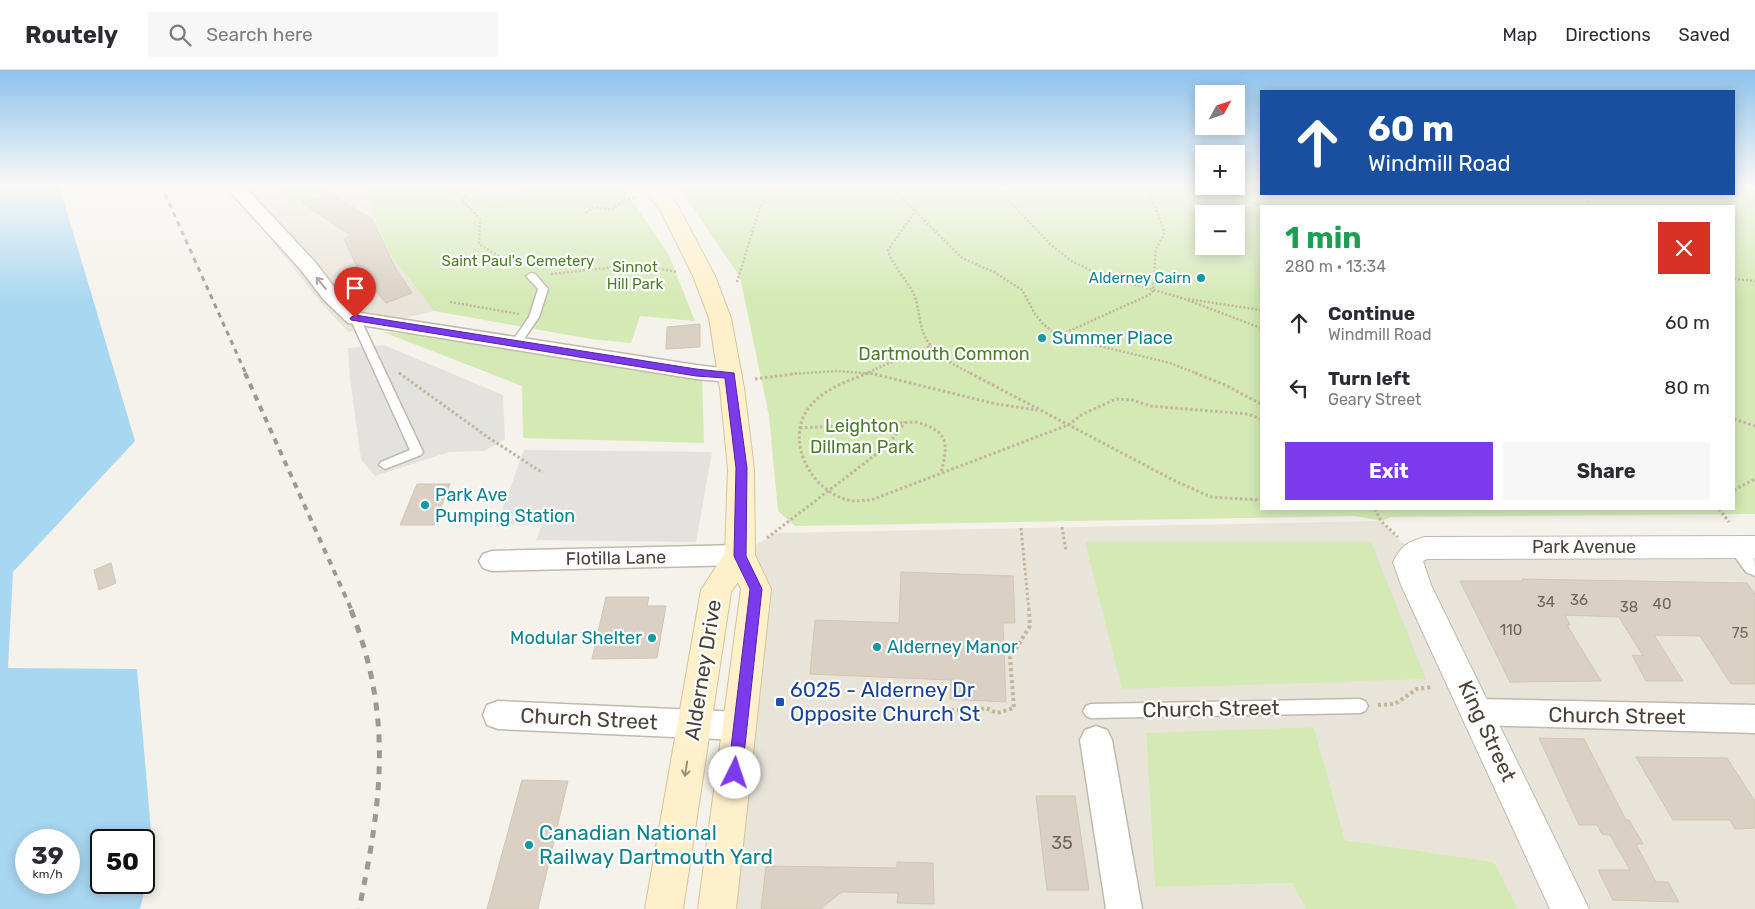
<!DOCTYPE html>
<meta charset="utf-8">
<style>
:root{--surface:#fff;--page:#f7f7f7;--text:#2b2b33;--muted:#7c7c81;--line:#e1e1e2;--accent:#7c3aed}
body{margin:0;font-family:Rubik,sans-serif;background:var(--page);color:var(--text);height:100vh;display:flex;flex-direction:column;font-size:19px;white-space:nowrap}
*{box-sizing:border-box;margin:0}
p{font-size:16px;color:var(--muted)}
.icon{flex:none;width:28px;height:28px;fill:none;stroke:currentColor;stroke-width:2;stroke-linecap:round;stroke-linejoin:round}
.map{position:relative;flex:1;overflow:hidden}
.drawer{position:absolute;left:1260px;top:135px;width:475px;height:305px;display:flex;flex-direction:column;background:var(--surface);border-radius:0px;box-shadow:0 2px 12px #0003}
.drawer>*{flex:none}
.hud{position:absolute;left:1260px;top:20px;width:475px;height:105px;border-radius:0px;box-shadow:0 2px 12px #0003;background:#1a4fa0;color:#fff;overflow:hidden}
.needle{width:32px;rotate:50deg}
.tools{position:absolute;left:1195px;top:15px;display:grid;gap:10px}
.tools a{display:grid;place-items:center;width:50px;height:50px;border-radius:0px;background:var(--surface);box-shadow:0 2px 12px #0003;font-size:25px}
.speed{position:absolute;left:15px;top:759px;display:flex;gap:10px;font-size:25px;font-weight:700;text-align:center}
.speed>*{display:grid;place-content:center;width:65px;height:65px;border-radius:50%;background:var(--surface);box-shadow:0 2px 12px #0003;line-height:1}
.speed small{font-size:12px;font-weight:400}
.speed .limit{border:2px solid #111;border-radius:8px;background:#fff;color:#111}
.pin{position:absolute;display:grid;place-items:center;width:42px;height:42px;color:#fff;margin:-51px -21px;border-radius:50% 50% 50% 0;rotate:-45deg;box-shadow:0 0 5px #0007}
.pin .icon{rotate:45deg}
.me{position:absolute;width:55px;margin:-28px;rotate:4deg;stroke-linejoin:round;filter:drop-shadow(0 0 4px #0008)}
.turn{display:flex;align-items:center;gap:18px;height:105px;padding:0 25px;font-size:22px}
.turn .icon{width:65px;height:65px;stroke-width:2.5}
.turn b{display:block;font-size:35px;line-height:42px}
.round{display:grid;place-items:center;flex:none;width:52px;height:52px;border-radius:0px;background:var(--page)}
.headline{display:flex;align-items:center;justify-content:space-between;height:85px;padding:0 25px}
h1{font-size:30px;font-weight:700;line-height:38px;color:#1e9e55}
.primary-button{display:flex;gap:10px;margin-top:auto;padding:10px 25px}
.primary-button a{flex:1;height:58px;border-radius:0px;background:var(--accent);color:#fff;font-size:20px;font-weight:700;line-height:58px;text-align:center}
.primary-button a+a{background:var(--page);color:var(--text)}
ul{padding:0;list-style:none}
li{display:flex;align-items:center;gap:15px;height:65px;padding:0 25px}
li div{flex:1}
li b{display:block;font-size:19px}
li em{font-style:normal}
header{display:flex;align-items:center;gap:30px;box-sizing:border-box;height:70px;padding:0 25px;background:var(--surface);border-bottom:1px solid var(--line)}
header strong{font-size:24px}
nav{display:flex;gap:28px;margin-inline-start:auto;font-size:18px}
.search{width:350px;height:45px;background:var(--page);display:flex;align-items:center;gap:12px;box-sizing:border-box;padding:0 18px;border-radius:0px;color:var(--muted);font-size:19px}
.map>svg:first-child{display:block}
</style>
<header>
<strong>Routely</strong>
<div class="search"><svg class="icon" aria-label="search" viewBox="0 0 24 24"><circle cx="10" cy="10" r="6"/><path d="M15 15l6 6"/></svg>Search here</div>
<nav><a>Map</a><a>Directions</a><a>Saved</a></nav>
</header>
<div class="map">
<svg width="1755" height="839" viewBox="0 0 1755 839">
<rect width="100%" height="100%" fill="#f5f2eb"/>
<!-- residential -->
<g fill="#e9e4d9">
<path d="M227,115H274L291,133L349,115H363L389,183L434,241L348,262L317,228Z"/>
<path d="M469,115H541L492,132Z"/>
<path d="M1381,451L1413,483L1755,477V839H1518L1494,792L1345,770L1314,657L1146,664L1155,817L1292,813L1306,839H717L756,519L740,485L775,463Z"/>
</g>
<!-- green -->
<g fill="#d4e9b4" fill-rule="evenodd">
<path d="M274,115H349L291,133Z"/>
<path d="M363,115H469L492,132L541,115H621L668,183L695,251L640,246L631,273L591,269L434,241L389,183Z"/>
<path d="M682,115H1261V124H1734V115H1755V444L1391,447L1381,451L1355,446L795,456L778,441L769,346L740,207L683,123ZM1261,136H1734V439H1261ZM1204,144H1236V176H1204Z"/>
<path d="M383,262L409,264L702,306L704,373L523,368L522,316Z"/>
<path d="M1085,472H1371L1426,609L1122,619Z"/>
<path d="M1314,657L1345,770L1494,792L1518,839H1306L1292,813L1155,817L1146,663Z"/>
</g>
<!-- parking -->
<g fill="#e4e2df">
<path d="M384,275L503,325L505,369L484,381L449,382L375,406L361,389L350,309L348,278Z"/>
<path d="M524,380L712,382L696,472L536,470L542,455L497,454Z"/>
</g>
<!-- water -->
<path fill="#a8d7f1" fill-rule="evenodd" d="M0,115H59L135,371L13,502L8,598L137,599L153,784L140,839H0ZM26,770H69V812H26ZM101,770H144V812H101Z"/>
<!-- building -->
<g fill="#dad0c3" stroke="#d2c5b3">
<path d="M331,123L372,149L396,199L412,223L386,233L358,199L344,169L351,166L301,132Z"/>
<path d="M700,254V277L666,279L667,257Z"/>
<path d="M417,414H450L434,455H400Z"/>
<path d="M111,493L116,513L99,520L94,500Z"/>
<path d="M901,502L1013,506L1015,553H1003L1006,632L950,629L951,610L810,604L815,550L899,553Z"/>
<path d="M1522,509L1747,513L1755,524V614H1731L1700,566L1654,565L1683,611H1646L1632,585L1643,586L1619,547L1565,545L1570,555H1567L1601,611L1510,612L1460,511H1523Z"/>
<path d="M606,527H649L647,536H666L657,588L592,589Z"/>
<path d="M1539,668L1584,669L1626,750H1629L1643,774H1636L1656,812H1668L1679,832L1613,830L1598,800H1630L1610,765L1602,764L1597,755H1579Z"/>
<path d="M1636,687L1727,688L1755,731V758L1735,759L1730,750H1673Z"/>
<path d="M522,710L568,711L538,839H487Z"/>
<path d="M1036,726H1075L1089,820H1047Z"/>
<path d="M897,792L933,793L934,834L897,833L898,823L842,822L820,839H761L766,796L897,798Z"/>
</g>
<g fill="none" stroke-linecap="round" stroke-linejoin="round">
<defs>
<g id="service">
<path d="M531,203L535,204L548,219L539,247L520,275L516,276L511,273L529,247L538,219L526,206Z"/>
<path d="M355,245L360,248L423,382L421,385L385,399L379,395L381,392L410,380L350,248Z"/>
<path d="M1360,629L1365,631L1368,636L1365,641L1360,643L1091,648L1086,646L1083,641L1086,636L1091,634Z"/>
</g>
<g id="minor">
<path d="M224,115H243L315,192L338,222L361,243L696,295L738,300L741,305L738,310L730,312L696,309L348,253L324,230L301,200Z"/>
<path d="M1741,467C1755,473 1755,488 1755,506L1746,502L1728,477L1732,470Z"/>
<path d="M740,475L749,478L753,485L749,492L740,495L492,501L483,498L479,491L483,484L492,481Z"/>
<path d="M1478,629L1755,635V663L1478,655L1467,652L1463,642L1467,632Z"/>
<path d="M498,631L740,642L751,646L755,656L751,666L740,670L498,659L487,655L483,645L487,635Z"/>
<path d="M1096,656L1107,660L1112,670L1142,839H1106L1080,670L1085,660Z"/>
</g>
<path id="tertiary" d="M1755,466V488L1427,489L1423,491L1431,515L1589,839H1550L1401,515L1393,492C1402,475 1406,473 1424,467Z"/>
<path id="secondary" d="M640,115H660L678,136L715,206L731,248L744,318L754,399L755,485L771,519L736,839H698L741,519L738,512L731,522L683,839H645L701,520L725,483L728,399L720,318L709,248L693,206L659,138Z"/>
</defs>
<!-- service casing -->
<use href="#service" stroke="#c1b9ad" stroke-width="3"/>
<!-- minor casing -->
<use href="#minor" stroke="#c1b9ad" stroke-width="3"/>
<!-- tertiary casing -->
<use href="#tertiary" stroke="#c1b9ad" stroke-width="2"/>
<!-- secondary casing -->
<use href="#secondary" stroke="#d5c39b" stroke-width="2"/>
<!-- path-far2 -->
<g stroke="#c3b49e" stroke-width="2.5" stroke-dasharray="2 2" stroke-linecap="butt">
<path d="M451,115L449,118H458L453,124L466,126L462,130L480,149L479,174L519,199"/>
<path d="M893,115V119L962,188L994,202L1022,220L1035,244L1043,254L1058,266L1170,293L1198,304"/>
<path d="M994,115L1051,175L1073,192L1101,205L1182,228L1261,258"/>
<path d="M1217,116L1261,137"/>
<path d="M1582,124L1591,136"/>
<path d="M761,136L785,115"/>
<path d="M916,140L888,180C893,198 908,210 915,227C919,238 919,251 923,262C930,283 954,295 972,304"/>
<path d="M586,143L594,137L611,140L624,130L637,127"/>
<path d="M551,204L634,195L678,202"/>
<path d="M1734,209L1755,211"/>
<path d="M737,212L763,128L755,115"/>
<path d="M1188,229L1261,240"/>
<path d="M450,232L519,244"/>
<path d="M1058,266L1149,225L1153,221L1156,179L1164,165L1163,157L1146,115"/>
<path d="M399,303L401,304"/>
<path d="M791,304L837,301L875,304"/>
<path d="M865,304L889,293L913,286L931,275"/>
</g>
<!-- path-far1 -->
<g stroke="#c3b49e" stroke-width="3" stroke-dasharray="2.5 2.5" stroke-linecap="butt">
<path d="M399,303L489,368L543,403"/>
<path d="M868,303C848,311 826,318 811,335C783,367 809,420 848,430C855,432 864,430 871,430L1068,355L1083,344L1116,329L1133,330L1150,336L1248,344L1261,349"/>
<path d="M870,303L996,334L1037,340"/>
<path d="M970,303L1177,412L1211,427L1261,430"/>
<path d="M1195,303L1225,315L1261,334"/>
<path d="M755,309L800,303"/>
<path d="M1734,349L1755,356"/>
<path d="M800,358L916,352C948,361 949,372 941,403"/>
<path d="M1734,420L1755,409"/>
<path d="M1375,439L1381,451L1398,467"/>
<path d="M1719,439L1729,452"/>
<path d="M1062,457L1066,481"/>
<path d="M1021,458L1029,541"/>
<path d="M767,468L888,375L905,352"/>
</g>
<!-- path -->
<g stroke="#c3b49e" stroke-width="4" stroke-dasharray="3 3" stroke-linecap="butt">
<path d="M1378,635L1395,634L1417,619L1432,617"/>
<path d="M945,640H976L986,638L997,643L1014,638L1010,588L1030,556L1029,540"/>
</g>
<!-- service -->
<use href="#service" fill="#fff" fill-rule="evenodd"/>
<!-- minor -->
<use href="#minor" fill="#fff" fill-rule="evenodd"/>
<!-- tertiary -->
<use href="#tertiary" fill="#fff" fill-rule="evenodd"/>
<!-- secondary -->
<use href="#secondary" fill="#fff0cc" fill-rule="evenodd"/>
<!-- rail-far2 -->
<path stroke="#999" stroke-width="3" stroke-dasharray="5 5" stroke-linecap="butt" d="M161,115L246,304"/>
<!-- rail-far1 -->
<path stroke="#999" stroke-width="4" stroke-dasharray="6 6" stroke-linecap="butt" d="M245,303L352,541"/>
<!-- rail -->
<path stroke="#999" stroke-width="5" stroke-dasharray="8 8" stroke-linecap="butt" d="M351,540C393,646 382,731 359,839"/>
</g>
<!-- one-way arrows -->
<defs><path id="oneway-shaft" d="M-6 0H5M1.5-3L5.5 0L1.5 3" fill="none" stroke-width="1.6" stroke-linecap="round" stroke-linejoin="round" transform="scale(1.25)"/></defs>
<use stroke="#9b9792" href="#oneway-shaft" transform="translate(321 213) rotate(-129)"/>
<use stroke="#9b907b" href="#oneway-shaft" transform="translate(686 699) rotate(99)"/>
<!-- sky -->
<linearGradient id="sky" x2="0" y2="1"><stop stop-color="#8ec2ec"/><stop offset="0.5" stop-color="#faf9f6"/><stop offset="1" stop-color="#faf9f6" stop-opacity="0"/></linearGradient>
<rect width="1755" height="232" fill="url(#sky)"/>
<!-- route -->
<path fill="#7c3aed" stroke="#51269a" d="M355,245L696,299L734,303L747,398L746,486L762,519L742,703L740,708L735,710L730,708L728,703L750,519L734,486L736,398L725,308L696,306L351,250L350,248Z"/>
<!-- markers -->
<g fill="#0f9aa8" stroke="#fff" stroke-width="2">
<circle cx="1201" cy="208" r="5"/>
<circle cx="1042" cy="268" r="5"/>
<circle cx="425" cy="435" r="5"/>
<circle cx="652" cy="568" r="5"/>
<circle cx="877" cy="577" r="5"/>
<circle cx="529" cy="775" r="5"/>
</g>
<rect fill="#1a4fb4" stroke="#fff" stroke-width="2" x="775" y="627" width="10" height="10" rx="2.5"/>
<g text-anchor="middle" stroke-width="4.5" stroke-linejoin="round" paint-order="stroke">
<!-- far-park labels -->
<g font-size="15" fill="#4e7d2a" stroke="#fff">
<text x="518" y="196">Saint Paul's Cemetery</text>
<text x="635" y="202">Sinnot<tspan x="635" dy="17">Hill Park</tspan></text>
</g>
<!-- far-culture labels -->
<g font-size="15" fill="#0d838f" stroke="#fff" text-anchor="end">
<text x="1191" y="213">Alderney Cairn</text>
</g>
<!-- number labels -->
<g font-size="15" fill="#6e665c">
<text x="1579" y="535">36</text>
<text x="1546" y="537">34</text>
<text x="1662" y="539">40</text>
<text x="1629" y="542">38</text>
<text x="1511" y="565">110</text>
<text x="1740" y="568">75</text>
</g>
<!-- culture labels -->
<g font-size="18" fill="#0d838f" stroke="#fff" text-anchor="start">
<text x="1052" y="274">Summer Place</text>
<text x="435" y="431">Park Ave<tspan x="435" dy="21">Pumping Station</tspan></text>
<text x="642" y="574" text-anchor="end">Modular Shelter</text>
<text x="887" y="583">Alderney Manor</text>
</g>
<!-- park labels -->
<g font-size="18" fill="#4e7d2a" stroke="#fff">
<text x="944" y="290">Dartmouth Common</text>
<text x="862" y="362">Leighton<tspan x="862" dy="21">Dillman Park</tspan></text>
</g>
<!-- street labels -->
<g font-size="18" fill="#4a4239" stroke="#fff">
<text x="1584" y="483">Park Avenue</text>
<text transform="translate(616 488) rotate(-1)" y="6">Flotilla Lane</text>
</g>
<!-- near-number labels -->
<g font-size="18" fill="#6e665c">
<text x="1062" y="779">35</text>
</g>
<!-- near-street labels -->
<g font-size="21" fill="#4a4239" stroke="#fff">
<text transform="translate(703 600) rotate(-81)" y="7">Alderney Drive</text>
<text transform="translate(1211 639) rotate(-1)" y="7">Church Street</text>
<text transform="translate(1617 646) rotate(1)" y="7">Church Street</text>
<text transform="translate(589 649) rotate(3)" y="7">Church Street</text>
<text transform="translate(1487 661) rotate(65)" y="7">King Street</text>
</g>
<!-- near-transit labels -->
<g font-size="21" fill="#164399" stroke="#fff" text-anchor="start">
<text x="790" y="627">6025 - Alderney Dr<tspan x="790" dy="24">Opposite Church St</tspan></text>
</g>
<!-- near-culture labels -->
<g font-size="21" fill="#0d838f" stroke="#fff" text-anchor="start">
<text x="539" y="770">Canadian National<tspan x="539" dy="24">Railway Dartmouth Yard</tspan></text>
</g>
</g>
</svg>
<div class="tools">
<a><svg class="needle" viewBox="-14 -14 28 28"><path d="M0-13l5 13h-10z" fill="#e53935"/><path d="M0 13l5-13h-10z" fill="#7c7c81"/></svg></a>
<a>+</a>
<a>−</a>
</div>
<div class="speed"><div>39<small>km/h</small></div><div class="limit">50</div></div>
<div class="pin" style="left:355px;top:248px;background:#d93025"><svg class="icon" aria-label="arrive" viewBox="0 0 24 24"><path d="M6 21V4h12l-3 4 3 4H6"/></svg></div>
<svg class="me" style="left:735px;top:703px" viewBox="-20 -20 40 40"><circle r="19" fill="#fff"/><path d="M0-13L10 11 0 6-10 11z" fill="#7c3aed"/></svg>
<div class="hud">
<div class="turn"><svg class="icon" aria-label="ahead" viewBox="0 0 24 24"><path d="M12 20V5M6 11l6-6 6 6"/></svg><div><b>60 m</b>Windmill Road</div></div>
</div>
<section class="drawer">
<div class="headline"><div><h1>1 min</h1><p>280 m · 13:34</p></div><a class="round" style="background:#d93025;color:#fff"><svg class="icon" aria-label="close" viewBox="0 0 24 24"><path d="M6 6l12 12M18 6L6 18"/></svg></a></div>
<ul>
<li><svg class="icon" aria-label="ahead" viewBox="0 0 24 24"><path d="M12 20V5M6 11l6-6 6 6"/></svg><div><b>Continue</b><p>Windmill Road</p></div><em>60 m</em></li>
<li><svg class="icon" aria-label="left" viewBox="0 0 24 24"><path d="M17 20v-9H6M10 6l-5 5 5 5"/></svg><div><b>Turn left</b><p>Geary Street</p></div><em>80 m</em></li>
</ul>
<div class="primary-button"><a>Exit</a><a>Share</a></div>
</section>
</div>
